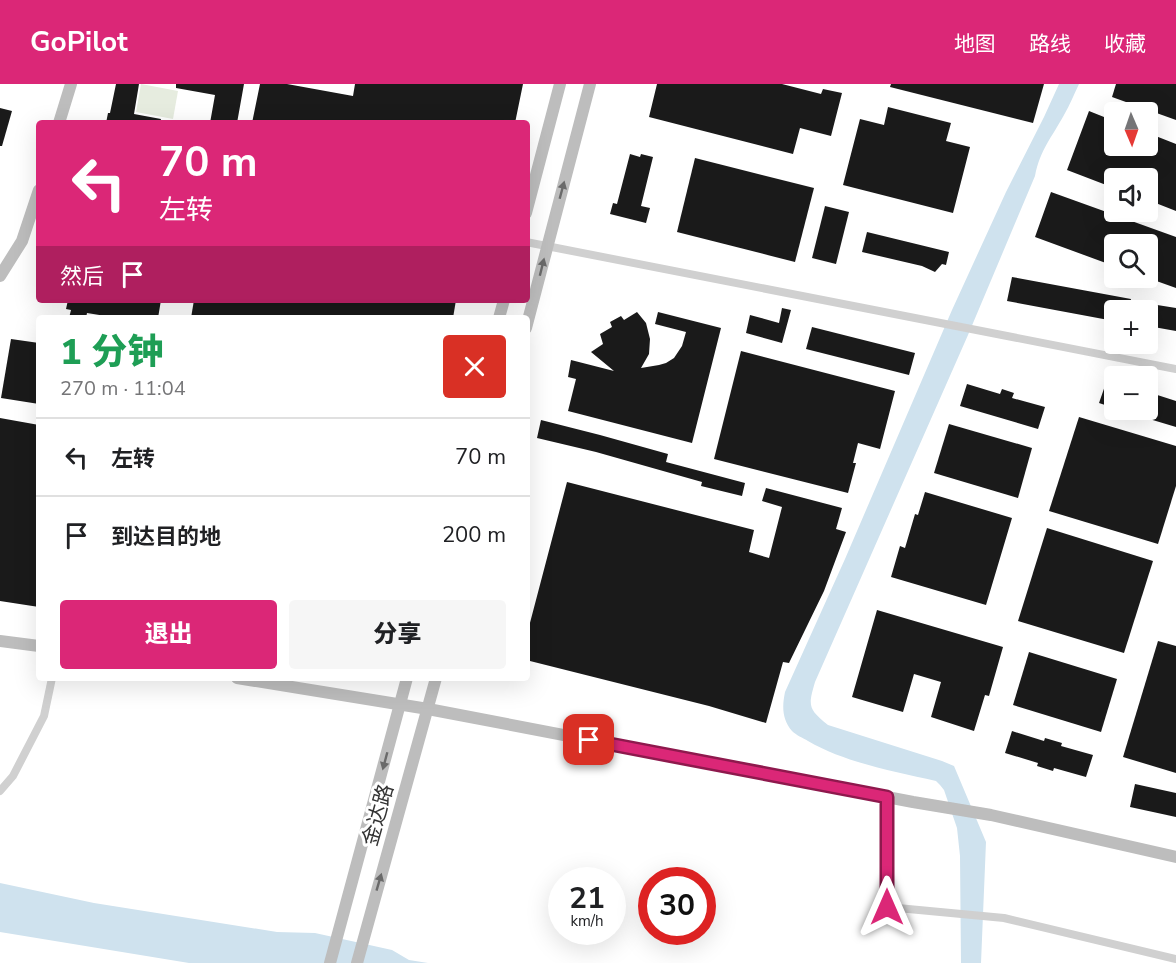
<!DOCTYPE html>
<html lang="zh">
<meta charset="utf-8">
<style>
:root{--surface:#fff;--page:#f6f6f6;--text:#202124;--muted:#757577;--line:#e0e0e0;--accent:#db2777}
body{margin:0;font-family:"Nunito Sans","Noto Sans SC",sans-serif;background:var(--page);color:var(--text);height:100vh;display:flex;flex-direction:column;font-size:22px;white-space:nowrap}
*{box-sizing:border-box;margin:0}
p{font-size:20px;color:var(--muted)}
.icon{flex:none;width:33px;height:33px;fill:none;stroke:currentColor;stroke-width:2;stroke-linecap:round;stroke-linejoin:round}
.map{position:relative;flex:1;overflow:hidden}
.side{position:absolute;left:36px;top:231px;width:494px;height:366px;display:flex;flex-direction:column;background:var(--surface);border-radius:6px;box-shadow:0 6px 24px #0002}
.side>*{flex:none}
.top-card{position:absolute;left:36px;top:36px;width:494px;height:183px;border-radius:6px;box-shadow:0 6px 24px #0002;background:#db2777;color:#fff;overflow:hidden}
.needle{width:39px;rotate:178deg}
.buttons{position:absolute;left:1104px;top:18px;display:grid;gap:12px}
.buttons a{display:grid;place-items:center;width:54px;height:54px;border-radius:6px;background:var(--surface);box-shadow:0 6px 24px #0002;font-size:30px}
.speed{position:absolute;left:548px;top:783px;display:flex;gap:12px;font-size:30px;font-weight:700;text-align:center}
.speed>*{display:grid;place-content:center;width:78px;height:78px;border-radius:50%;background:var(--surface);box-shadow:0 6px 24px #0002;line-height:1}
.speed small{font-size:15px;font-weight:400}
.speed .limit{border:9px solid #d22;background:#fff;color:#111}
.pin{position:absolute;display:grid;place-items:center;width:51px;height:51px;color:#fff;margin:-26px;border-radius:12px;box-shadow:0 3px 9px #0006}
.me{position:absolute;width:66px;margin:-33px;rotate:0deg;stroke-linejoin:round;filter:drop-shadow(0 0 4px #0008)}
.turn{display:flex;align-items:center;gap:21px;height:126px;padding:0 24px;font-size:27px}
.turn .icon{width:78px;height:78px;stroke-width:2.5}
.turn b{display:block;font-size:42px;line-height:51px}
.then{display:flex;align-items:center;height:57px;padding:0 24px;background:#0003;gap:12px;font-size:22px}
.round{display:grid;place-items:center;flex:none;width:63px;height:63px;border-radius:6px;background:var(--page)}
.overview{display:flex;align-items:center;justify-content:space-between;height:102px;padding:0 24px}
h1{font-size:36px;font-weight:800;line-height:45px;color:#1e9e55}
.cta{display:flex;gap:12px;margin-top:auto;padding:12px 24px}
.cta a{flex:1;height:69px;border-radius:6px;background:var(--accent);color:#fff;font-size:24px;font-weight:800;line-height:69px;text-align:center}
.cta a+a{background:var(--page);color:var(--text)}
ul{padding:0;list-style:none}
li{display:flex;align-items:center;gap:18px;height:78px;padding:0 24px;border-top:2px solid var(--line)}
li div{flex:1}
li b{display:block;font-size:22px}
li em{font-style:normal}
header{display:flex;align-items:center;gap:36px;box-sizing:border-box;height:84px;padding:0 30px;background:var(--accent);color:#fff}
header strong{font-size:28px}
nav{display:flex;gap:33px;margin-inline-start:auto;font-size:21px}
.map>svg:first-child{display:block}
</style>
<header>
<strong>GoPilot</strong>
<nav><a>地图</a><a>路线</a><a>收藏</a></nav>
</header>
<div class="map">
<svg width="1176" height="879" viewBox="0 0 1176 879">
<rect width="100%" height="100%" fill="#fff"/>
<!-- green -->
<path fill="#e6ecdf" d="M141,0L178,7L173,35L136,28Z"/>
<!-- water -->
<g fill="#cfe2ee">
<path d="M1059,0H1079C1074,10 1070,21 1064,31C1052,53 1040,66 1035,92L968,251L815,598C808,622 808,625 828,641L942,677L954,682L986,758L981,879H961L960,772L957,744L944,706L940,701L936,697C893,687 846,679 808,657C803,654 796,651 792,647C782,635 782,623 785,608L845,475L952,226L1006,108L1044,33Z"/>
<path d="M0,799L94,819L277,848L315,849L392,866L409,876L428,879H189L0,848Z"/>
</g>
<!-- building -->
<g fill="#1a1a1a">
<path d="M116,0H139L134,30L161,35L160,39H106L108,29H110Z"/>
<path d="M176,0H244L237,39H210L215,11L176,4Z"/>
<path d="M260,0H287L353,12L355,0H523L515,39H252Z"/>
<path d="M657,0H782L821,10L823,5L842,9L831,52L800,44L793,70L649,33Z"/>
<path d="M891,0H1044L1033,39L890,3Z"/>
<path d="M1116,0H1176V36L1112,13Z"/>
<path d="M888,23L951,39L946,57L970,63L953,129L843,101L860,35L884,41Z"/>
<path d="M0,24L12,27L2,62H0Z"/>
<path d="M1089,27L1114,37V62H1148V49L1176,60V127L1148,116V94H1114V104L1067,86Z"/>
<path d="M630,70L640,73L641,70L653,73L641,122L650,124L646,139L610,130L613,119L617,120Z"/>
<path d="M695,74L814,104L795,178L677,148Z"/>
<path d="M1051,108L1176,153V204L1148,194V160H1114V182L1035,153Z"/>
<path d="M825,122L849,128L836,180L812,174Z"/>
<path d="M867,148L949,168L946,181L942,180L935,188L922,182L862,168Z"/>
<path d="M1012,193L1131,215L1129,226H1114V237L1007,217Z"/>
<path d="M68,216H161L158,234H118L87,229L86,234H69L71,226L66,225Z"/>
<path d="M194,216H456L453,234H191Z"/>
<path d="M1151,220L1176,224V247L1148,242Z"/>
<path d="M782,224L791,226L782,259L746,249L750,231L779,239Z"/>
<path d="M637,228L646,239L650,255L649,270L641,284L659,281L666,279L674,274L682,262L686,248L655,240L658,228L721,244L692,359L568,327L576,295L568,293L571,276L614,287L591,268L603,260L600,250L612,243L610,238L621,232L624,236Z"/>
<path d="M812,243L915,269L909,291L806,265Z"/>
<path d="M11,255L39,259V320L1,314Z"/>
<path d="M741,267L895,307L880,365L858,359L853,379H856L848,409L714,375Z"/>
<path d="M1107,296L1114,298V324L1099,319Z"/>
<path d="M967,300L1000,310L1002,305L1014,309L1012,314L1045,323L1038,345L960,322Z"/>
<path d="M1148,308L1176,317V343L1126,328V326H1148Z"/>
<path d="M1079,333L1176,362V402L1158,460L1049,427Z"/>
<path d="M0,334L39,341V523L0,517Z"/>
<path d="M541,336L600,351L668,370L666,378L745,399L742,412L701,402L702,398L596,368L537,354Z"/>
<path d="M949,340L1032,364L1018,414L934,389Z"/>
<path d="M567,398L754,446L749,468L769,474L782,423L762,417L766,404L842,424L836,445L846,448L824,507L789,579L783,578L766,639L709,622L526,576V554Z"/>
<path d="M925,408L1012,434L986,521L891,493L900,462L905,464L915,430L918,431Z"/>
<path d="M1047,444L1153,477L1124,569L1018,537Z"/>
<path d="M877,526L1003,563L989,612L985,611L974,647L931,633L941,598L914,590L903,628L852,613Z"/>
<path d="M1158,557L1176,562V689L1123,673Z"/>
<path d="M1029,568L1117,595L1101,648L1013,621Z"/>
<path d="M1012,647L1044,657L1045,654L1062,659L1061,662L1093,671L1086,693L1054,684L1053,687L1037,682L1038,679L1005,669Z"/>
<path d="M1135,700L1176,709V733L1130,723Z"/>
</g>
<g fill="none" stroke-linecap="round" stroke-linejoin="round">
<!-- street -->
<g stroke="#d0d0d0" stroke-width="8">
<path d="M526,158L1176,285"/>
<path d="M0,707L13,692L44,632L52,594"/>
<path d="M887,713V823L1004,834L1176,875"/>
</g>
<!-- secondary -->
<g stroke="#bdbdbd" stroke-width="12">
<path d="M59,39L71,0"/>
<path d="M526,129L560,0"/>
<path d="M0,192L22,157L39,106"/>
<path d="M499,234L504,216"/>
<path d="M526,244L590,0"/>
<path d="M0,557L39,562"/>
<path d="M237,594L428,625L913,718L991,731L1176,773"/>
<path d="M330,879L407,594"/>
<path d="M357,879L436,594"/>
</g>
</g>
<!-- one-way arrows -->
<defs><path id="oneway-solid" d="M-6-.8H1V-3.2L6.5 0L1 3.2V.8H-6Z" transform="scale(1.5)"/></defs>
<g fill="#6a6a6a">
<use href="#oneway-solid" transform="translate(562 106) rotate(-75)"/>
<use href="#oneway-solid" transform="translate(542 183) rotate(-76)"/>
<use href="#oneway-solid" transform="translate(385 677) rotate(105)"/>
<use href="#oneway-solid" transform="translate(379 798) rotate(-74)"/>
</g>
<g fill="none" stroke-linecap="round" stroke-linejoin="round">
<defs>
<path id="route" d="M589,656L887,713V823"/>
</defs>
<!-- route casing -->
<use href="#route" stroke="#8e194d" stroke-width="15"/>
<!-- route -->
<use href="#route" stroke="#db2777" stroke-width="10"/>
</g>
<g text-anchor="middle" stroke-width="6" stroke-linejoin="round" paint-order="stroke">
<!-- street labels -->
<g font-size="21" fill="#333" stroke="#fff">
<text transform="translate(378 731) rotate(-74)" y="7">金达路</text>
</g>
</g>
</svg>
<div class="buttons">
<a><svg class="needle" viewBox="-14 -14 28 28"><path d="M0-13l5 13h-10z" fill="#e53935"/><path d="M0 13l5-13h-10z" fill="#757577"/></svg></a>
<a><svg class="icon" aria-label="sound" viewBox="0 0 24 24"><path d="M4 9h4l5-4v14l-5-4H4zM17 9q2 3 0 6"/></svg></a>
<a><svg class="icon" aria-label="search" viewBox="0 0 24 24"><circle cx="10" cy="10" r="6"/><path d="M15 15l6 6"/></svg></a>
<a>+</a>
<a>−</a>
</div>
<div class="speed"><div>21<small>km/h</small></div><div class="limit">30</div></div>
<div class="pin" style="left:589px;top:656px;background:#d93025"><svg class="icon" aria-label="arrive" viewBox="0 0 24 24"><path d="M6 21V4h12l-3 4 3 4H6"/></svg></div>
<svg class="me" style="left:887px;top:823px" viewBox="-20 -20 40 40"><path d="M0-17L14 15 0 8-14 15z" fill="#db2777" stroke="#fff" stroke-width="4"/></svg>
<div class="top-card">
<div class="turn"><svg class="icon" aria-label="left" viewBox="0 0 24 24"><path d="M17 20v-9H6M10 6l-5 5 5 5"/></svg><div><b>70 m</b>左转</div></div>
<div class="then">然后<svg class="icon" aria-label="arrive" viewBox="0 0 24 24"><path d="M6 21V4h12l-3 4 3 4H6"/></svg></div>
</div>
<section class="side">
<div class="overview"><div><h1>1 分钟</h1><p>270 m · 11:04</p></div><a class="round" style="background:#d93025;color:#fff"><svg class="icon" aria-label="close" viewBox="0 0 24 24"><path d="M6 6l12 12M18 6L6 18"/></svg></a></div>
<ul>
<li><svg class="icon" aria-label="left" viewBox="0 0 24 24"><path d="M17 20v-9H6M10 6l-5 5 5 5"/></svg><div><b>左转</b></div><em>70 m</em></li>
<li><svg class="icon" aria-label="arrive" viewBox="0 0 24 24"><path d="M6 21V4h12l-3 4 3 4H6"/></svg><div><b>到达目的地</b></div><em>200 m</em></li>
</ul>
<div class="cta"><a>退出</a><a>分享</a></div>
</section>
</div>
